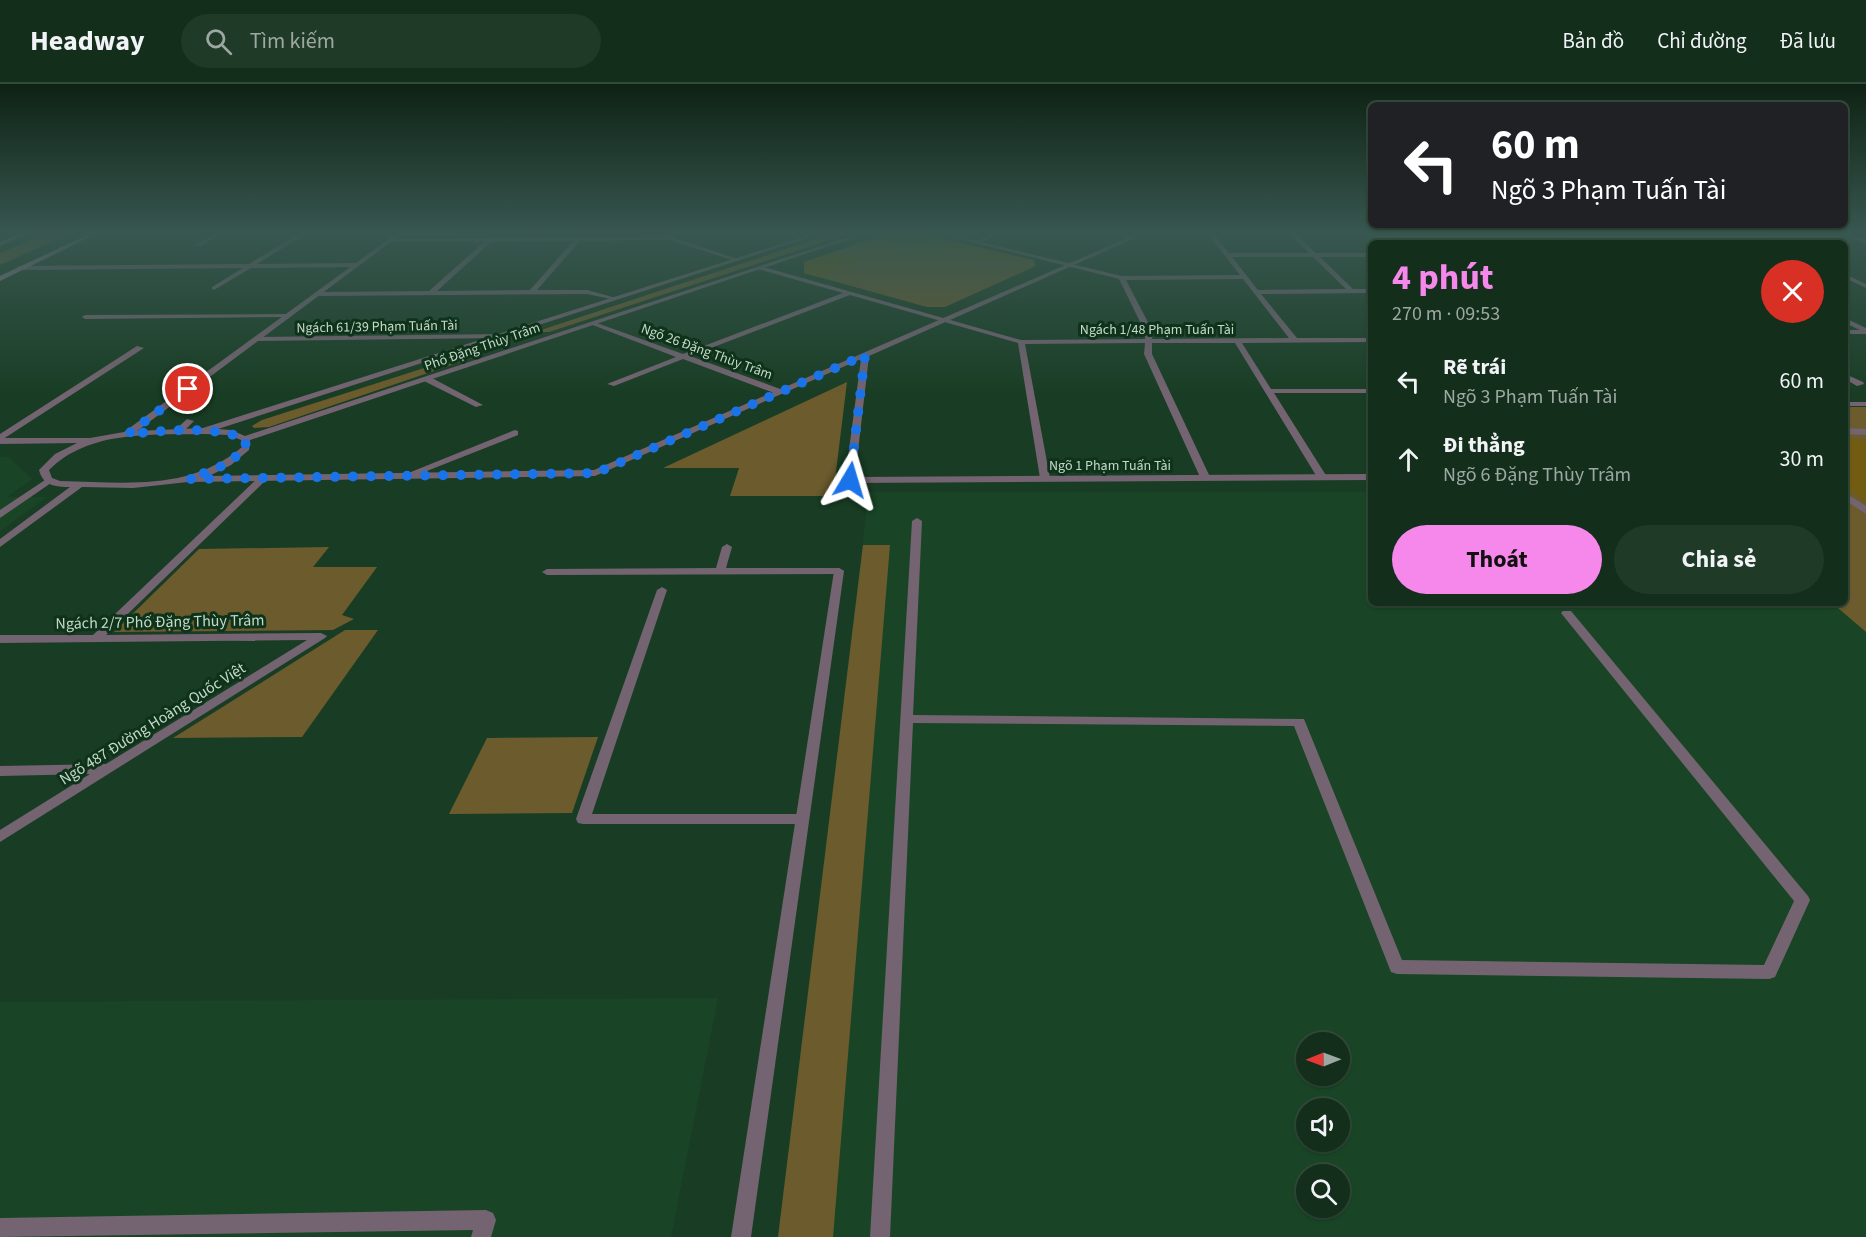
<!DOCTYPE html>
<html lang="vi">
<meta charset="utf-8">
<style>
:root{--surface:#132e1b;--page:#203a28;--text:#f1f3f6;--muted:#9da8a3;--line:#324a3a;--accent:#f788eb}
body{margin:0;font-family:"Source Sans 3",sans-serif;background:var(--page);color:var(--text);height:100vh;display:flex;flex-direction:column;font-size:22px;white-space:nowrap}
*{box-sizing:border-box;margin:0}
p{font-size:20px;color:var(--muted)}
.icon{flex:none;width:33px;height:33px;fill:none;stroke:currentColor;stroke-width:2;stroke-linecap:round;stroke-linejoin:round}
.map{position:relative;flex:1;overflow:hidden}
.details{position:absolute;left:1368px;top:156px;width:480px;height:366px;display:flex;flex-direction:column;background:var(--surface);border-radius:9px;box-shadow:0 2px 4px #0004,0 0 0 2px var(--line)}
.details>*{flex:none}
.guide{position:absolute;left:1368px;top:18px;width:480px;height:126px;border-radius:9px;box-shadow:0 2px 4px #0004,0 0 0 2px var(--line);background:#202124;color:#fff;overflow:hidden}
.needle{width:39px;rotate:269deg}
.tools{position:absolute;left:1296px;top:948px;display:grid;gap:12px}
.tools a{display:grid;place-items:center;width:54px;height:54px;border-radius:50%;background:var(--surface);box-shadow:0 2px 4px #0004,0 0 0 2px var(--line);font-size:30px}
.pin{position:absolute;display:grid;place-items:center;width:51px;height:51px;color:#fff;margin:-26px;border:3px solid #fff;border-radius:50%;box-shadow:0 2px 6px #0007}
.me{position:absolute;width:66px;margin:-33px;rotate:7deg;stroke-linejoin:round;filter:drop-shadow(0 0 4px #0008)}
.turn{display:flex;align-items:center;gap:21px;height:126px;padding:0 24px;font-size:27px}
.turn .icon{width:78px;height:78px;stroke-width:2.5}
.turn b{display:block;font-size:42px;line-height:51px}
.round{display:grid;place-items:center;flex:none;width:63px;height:63px;border-radius:32px;background:var(--page)}
.headline{display:flex;align-items:center;justify-content:space-between;height:102px;padding:0 24px}
h1{font-size:36px;font-weight:700;line-height:45px;color:var(--accent)}
.action{display:flex;gap:12px;margin-top:auto;padding:12px 24px}
.action a{flex:1;height:69px;border-radius:36px;background:var(--accent);color:#111;font-size:24px;font-weight:700;line-height:69px;text-align:center}
.action a+a{background:var(--page);color:var(--text)}
ul{padding:0;list-style:none}
li{display:flex;align-items:center;gap:18px;height:78px;padding:0 24px}
li div{flex:1}
li b{display:block;font-size:22px}
li em{font-style:normal}
header{display:flex;align-items:center;gap:36px;box-sizing:border-box;height:84px;padding:0 30px;background:var(--surface);border-bottom:2px solid var(--line)}
header strong{font-size:28px}
nav{display:flex;gap:33px;margin-inline-start:auto;font-size:21px}
.search{width:420px;height:54px;background:var(--page);display:flex;align-items:center;gap:15px;box-sizing:border-box;padding:0 21px;border-radius:33px;color:var(--muted);font-size:22px}
.map>svg:first-child{display:block}
</style>
<header>
<strong>Headway</strong>
<div class="search"><svg class="icon" aria-label="search" viewBox="0 0 24 24"><circle cx="10" cy="10" r="6"/><path d="M15 15l6 6"/></svg>Tìm kiếm</div>
<nav><a>Bản đồ</a><a>Chỉ đường</a><a>Đã lưu</a></nav>
</header>
<div class="map">
<svg width="1866" height="1153" viewBox="0 0 1866 1153">
<rect width="100%" height="100%" fill="#193d24"/>
<!-- built -->
<g fill="#194526" fill-rule="evenodd">
<path d="M1413,149H1705L1726,159H1426Z"/>
<path d="M0,373H8L32,395L7,413H47L0,447Z"/>
<path d="M869,408H1371V519H1832L1866,548V1153H778ZM1306,958H1340V992H1306ZM1306,1024H1340V1058H1306ZM1306,1090H1340V1124H1306Z"/>
<path d="M718,914L671,1153H0V918Z"/>
</g>
<!-- green -->
<g fill="#6b5b2d">
<path d="M48,149H71L0,181V169Z"/>
<path d="M834,149H851L549,248H535Z"/>
<path d="M889,149H918L1034,176L1036,182L945,223H927L804,189V178Z"/>
<path d="M474,268L481,271L269,343L254,344L252,342L262,336Z"/>
<path d="M847,298L833,412H730L739,384H663Z"/>
<path d="M1845,323H1866V548L1832,519H1845Z"/>
<path d="M863,461H890L833,1153H778Z"/>
<path d="M329,463L313,483H377L342,531L354,535L333,546L114,548L199,465Z"/>
<path d="M345,546H378L302,653L173,654Z"/>
<path d="M598,653L572,729L449,730L487,654Z"/>
</g>
<!-- forest -->
<g fill="#715c11">
<path d="M889,149H918L1013,171L997,178L908,158L879,169L852,162Z"/>
<path d="M837,167L865,175L818,193L804,189V178Z"/>
<path d="M1845,355L1866,356V418L1845,403Z"/>
</g>
<g fill="none" stroke-linecap="round" stroke-linejoin="round">
<!-- service -->
<g fill="#746471" fill-rule="evenodd">
<path d="M217,149H224L200,162L195,161Z"/>
<path d="M300,149H307L257,180L356,179L359,181L356,183L251,184L214,206L212,205V203L243,184L19,186L16,184L19,182L249,180Z"/>
<path d="M670,149L675,150L672,153L740,176L735,177L669,156L580,157L537,206H587L616,214V216L587,210L317,212L314,210L317,208L429,207L484,158H387L389,155L667,152ZM573,157L530,206L437,207L491,158Z"/>
<path d="M935,149C948,148 960,156 974,156C983,156 992,149 1002,149L981,158L1122,192L1240,191L1207,149H1213L1229,169H1309L1289,149H1295L1316,169H1371V173H1320L1353,205H1371V209L1261,210L1297,254H1371V258L1242,259L1271,305H1371V309H1274L1327,393L1322,396L1317,393L1235,259H1152V270L1210,393L1205,396L1200,393L1144,270L1145,259L1025,260L1050,394L1045,397L1040,394L1018,259L850,211L690,272L783,306V310H777L683,275L614,302L607,300L676,273L590,240V238H594L683,270L843,209L758,185L760,182L1021,256L1145,255V248L1119,195ZM1232,173H1313L1346,205L1258,206ZM1243,195L1289,254L1152,255L1153,248L1126,196Z"/>
<path d="M1107,149H1118L1136,153L1133,155Z"/>
<path d="M1841,149H1848L1866,156V160Z"/>
<path d="M1566,151H1765L1768,153L1765,155L1564,154Z"/>
<path d="M287,230L290,232L289,233L85,235L82,233L85,231Z"/>
<path d="M1845,234L1866,244V249L1845,239Z"/>
<path d="M502,250L503,252L499,254L256,257L252,255L256,253Z"/>
<path d="M137,262L144,264L0,357V350Z"/>
<path d="M1845,290L1863,298L1864,300L1857,302L1845,295Z"/>
<path d="M424,293H430L483,321L476,323L424,297Z"/>
<rect x="1845" y="318" width="21" height="4"/>
<path d="M187,335L194,337L181,350H175V346Z"/>
<path d="M1845,344L1866,345V351L1845,350Z"/>
<path d="M515,346L518,347V351L409,394L406,395L401,392Z"/>
<path d="M263,391L266,392V396L106,551L321,549L327,552L325,554L0,758V746L90,690L0,692V682L106,680L307,556L0,559V551H93L260,392Z"/>
<path d="M48,394L51,395V399L0,434V426Z"/>
<path d="M1845,409L1866,422V430L1845,416Z"/>
<path d="M917,434L922,437L913,631L1304,635L1402,876L1764,881L1794,817L1561,529L1563,527H1571L1808,812L1810,816L1775,893L1769,895L1397,890L1391,888L1294,642L913,639L890,1153H870L912,437Z"/>
<path d="M727,460L732,463L726,484H839L844,487L839,490L547,491L542,488L547,485L716,484L722,463Z"/>
<path d="M662,503L667,506L592,730H802L807,731L809,735L807,739L802,740H583L578,739L576,735L657,506Z"/>
<path d="M486,1126L493,1129L496,1136L491,1153H471L473,1146L0,1153V1134Z"/>
</g>
<!-- minor -->
<g fill="#746471" fill-rule="evenodd">
<path d="M397,149H403L137,347L203,344L815,149H823L218,345L231,346L245,352L860,149H868L250,356L249,366L231,381L209,392L594,386L1139,149H1146L869,272L855,393L1371,390V396L850,399L845,396L861,275L595,392L188,398L133,404L82,403L0,463V455L70,403C56,403 43,402 39,386L55,370L77,359L0,360V354H90L124,348ZM204,350L229,351L241,356L242,363C189,408 124,398 60,397L52,394L49,386C89,346 151,351 204,350Z"/>
<path d="M1394,149H1400L1413,159H1406Z"/>
<rect x="1845" y="246" width="21" height="4"/>
<path d="M839,484L844,487L751,1153H731L834,487Z"/>
</g>
<!-- tertiary -->
<g fill="#746471" fill-rule="evenodd">
<path d="M1752,149H1759L1780,159H1772Z"/>
<path d="M1845,190L1866,200V204L1845,194Z"/>
</g>
<!-- secondary -->
<g fill="#977f93" fill-rule="evenodd">
<path d="M22,149H29L0,162V158Z"/>
<path d="M91,149H98L0,197V192Z"/>
</g>
</g>
<!-- sky -->
<linearGradient id="sky" x2="0" y2="1"><stop stop-color="#0e2214"/><stop offset="0.48" stop-color="#385750"/><stop offset="1" stop-color="#385750" stop-opacity="0"/></linearGradient>
<rect width="1866" height="310" fill="url(#sky)"/>
<g fill="none" stroke-linecap="round" stroke-linejoin="round">
<!-- route -->
<path stroke="#1a73e8" stroke-width="10" stroke-dasharray="0 18" d="M188,305L128,350C162,347 214,341 245,355L246,364L227,380L189,395L596,389L865,271L850,396"/>
</g>
<g text-anchor="middle" stroke-width="6" stroke-linejoin="round" paint-order="stroke">
<!-- far-street labels -->
<g font-size="14" fill="#c5d9c9" stroke="#0e331a">
<text transform="translate(377 242) rotate(-1)" y="5">Ngách 61/39 Phạm Tuấn Tài</text>
<text x="1157" y="250">Ngách 1/48 Phạm Tuấn Tài</text>
<text transform="translate(482 262) rotate(-19)" y="5">Phố Đặng Thùy Trâm</text>
<text transform="translate(707 267) rotate(20)" y="5">Ngõ 26 Đặng Thùy Trâm</text>
<text x="1110" y="386">Ngõ 1 Phạm Tuấn Tài</text>
</g>
<!-- street labels -->
<g font-size="16" fill="#c5d9c9" stroke="#0e331a">
<text transform="translate(160 537) rotate(-1)" y="6">Ngách 2/7 Phố Đặng Thùy Trâm</text>
<text transform="translate(152 639) rotate(-32)" y="6">Ngõ 487 Đường Hoàng Quốc Việt</text>
</g>
</g>
</svg>
<div class="tools">
<a><svg class="needle" viewBox="-14 -14 28 28"><path d="M0-13l5 13h-10z" fill="#e53935"/><path d="M0 13l5-13h-10z" fill="#9da8a3"/></svg></a>
<a><svg class="icon" aria-label="sound" viewBox="0 0 24 24"><path d="M4 9h4l5-4v14l-5-4H4zM17 9q2 3 0 6"/></svg></a>
<a><svg class="icon" aria-label="search" viewBox="0 0 24 24"><circle cx="10" cy="10" r="6"/><path d="M15 15l6 6"/></svg></a>
</div>
<div class="pin" style="left:188px;top:305px;background:#d93025"><svg class="icon" aria-label="arrive" viewBox="0 0 24 24"><path d="M6 21V4h12l-3 4 3 4H6"/></svg></div>
<svg class="me" style="left:850px;top:396px" viewBox="-20 -20 40 40"><path d="M0-17L14 15 0 8-14 15z" fill="#1a73e8" stroke="#fff" stroke-width="4"/></svg>
<div class="guide">
<div class="turn"><svg class="icon" aria-label="left" viewBox="0 0 24 24"><path d="M17 20v-9H6M10 6l-5 5 5 5"/></svg><div><b>60 m</b>Ngõ 3 Phạm Tuấn Tài</div></div>
</div>
<section class="details">
<div class="headline"><div><h1>4 phút</h1><p>270 m · 09:53</p></div><a class="round" style="background:#d93025;color:#fff"><svg class="icon" aria-label="close" viewBox="0 0 24 24"><path d="M6 6l12 12M18 6L6 18"/></svg></a></div>
<ul>
<li><svg class="icon" aria-label="left" viewBox="0 0 24 24"><path d="M17 20v-9H6M10 6l-5 5 5 5"/></svg><div><b>Rẽ trái</b><p>Ngõ 3 Phạm Tuấn Tài</p></div><em>60 m</em></li>
<li><svg class="icon" aria-label="ahead" viewBox="0 0 24 24"><path d="M12 20V5M6 11l6-6 6 6"/></svg><div><b>Đi thẳng</b><p>Ngõ 6 Đặng Thùy Trâm</p></div><em>30 m</em></li>
</ul>
<div class="action"><a>Thoát</a><a>Chia sẻ</a></div>
</section>
</div>
